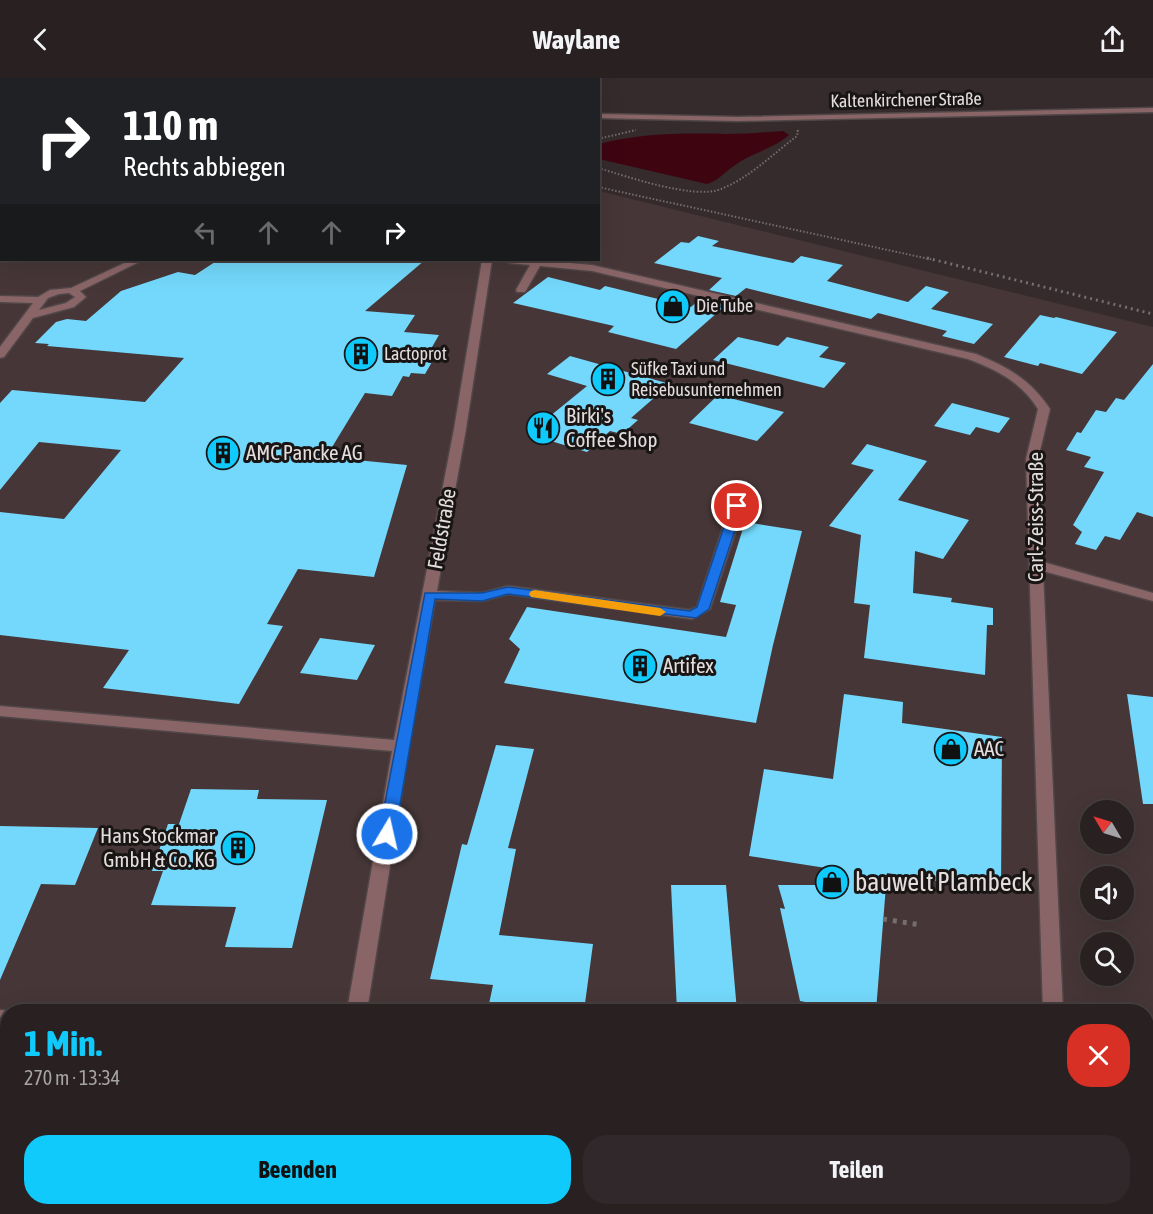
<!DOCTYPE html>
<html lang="de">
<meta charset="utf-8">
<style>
:root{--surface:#282021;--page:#30282a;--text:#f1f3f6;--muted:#a5a3a5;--line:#443e3f;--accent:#0fcafa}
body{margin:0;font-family:"Asap Condensed",sans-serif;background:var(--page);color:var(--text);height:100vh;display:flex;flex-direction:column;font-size:22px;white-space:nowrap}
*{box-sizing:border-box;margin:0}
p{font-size:20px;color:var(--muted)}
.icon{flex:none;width:33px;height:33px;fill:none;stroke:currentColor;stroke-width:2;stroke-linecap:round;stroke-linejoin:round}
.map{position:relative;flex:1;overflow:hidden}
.sheet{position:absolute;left:0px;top:926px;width:1154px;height:212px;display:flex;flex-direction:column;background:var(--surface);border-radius:24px 24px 0 0;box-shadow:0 6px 24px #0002,0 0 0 2px var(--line)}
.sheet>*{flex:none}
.banner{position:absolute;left:0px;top:0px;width:600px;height:183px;box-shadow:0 6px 24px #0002,0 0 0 2px var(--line);background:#202124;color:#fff;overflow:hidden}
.needle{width:39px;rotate:308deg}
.fabs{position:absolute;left:1080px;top:722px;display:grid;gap:12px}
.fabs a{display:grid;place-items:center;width:54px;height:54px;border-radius:50%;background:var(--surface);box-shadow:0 6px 24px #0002,0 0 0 2px var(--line);font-size:30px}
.pin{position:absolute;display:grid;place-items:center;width:51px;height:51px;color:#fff;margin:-26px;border:3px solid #fff;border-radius:50%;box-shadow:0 2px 6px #0007}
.me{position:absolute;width:66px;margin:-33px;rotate:9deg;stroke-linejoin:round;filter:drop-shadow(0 0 4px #0008)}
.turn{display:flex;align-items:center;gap:21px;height:126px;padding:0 24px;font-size:27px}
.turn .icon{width:78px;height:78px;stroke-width:2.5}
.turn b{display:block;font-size:42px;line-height:51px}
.lanes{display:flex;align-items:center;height:57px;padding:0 24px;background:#0003;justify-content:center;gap:30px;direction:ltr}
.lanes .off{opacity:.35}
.round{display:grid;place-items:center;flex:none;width:63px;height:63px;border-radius:24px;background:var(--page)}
.headline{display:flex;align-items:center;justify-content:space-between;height:102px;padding:0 24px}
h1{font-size:36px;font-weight:700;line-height:45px;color:var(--accent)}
.primary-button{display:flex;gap:12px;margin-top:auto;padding:12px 24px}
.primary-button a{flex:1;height:69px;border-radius:24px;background:var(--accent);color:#111;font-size:24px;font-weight:700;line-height:69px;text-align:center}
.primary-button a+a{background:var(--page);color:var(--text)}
header{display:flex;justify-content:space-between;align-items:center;height:78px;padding:0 24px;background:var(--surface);font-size:27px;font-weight:700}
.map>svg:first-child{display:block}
</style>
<header><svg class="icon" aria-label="back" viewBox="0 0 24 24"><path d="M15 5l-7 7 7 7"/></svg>Waylane<svg class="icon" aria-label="share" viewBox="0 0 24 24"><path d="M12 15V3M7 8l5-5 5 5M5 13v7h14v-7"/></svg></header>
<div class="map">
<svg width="1153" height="1136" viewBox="0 0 1153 1136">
<rect width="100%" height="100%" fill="#352b2c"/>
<!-- built -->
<path fill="#463637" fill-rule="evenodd" d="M0,29L2,182H598L599,113L1153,249V1136H0ZM1090,732H1124V765H1090ZM1090,798H1124V831H1090ZM1090,864H1124V897H1090ZM8,933H1146V1130H8Z"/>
<!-- water -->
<path fill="#3e0511" d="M783,53L789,57C772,72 749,75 731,90C722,97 717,103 707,106L599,81V66C641,55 683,55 727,56C745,56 764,54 783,53Z"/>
<!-- building -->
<g fill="#73d8fb">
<path d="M698,158L719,163L712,168L793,185L801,178L843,187L827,203L908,224L926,208L949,214L931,231L993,246L974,266L942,258L947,253L878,235L871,241L746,210L736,218L709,212L722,200L654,185L681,164L689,165Z"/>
<path d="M218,182H425L365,233L415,237L404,254L439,257L428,276L436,277L425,296L411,295L409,299L403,298L392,318L365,315L326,379L407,387L374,499L298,491L267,546L283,548L239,626L103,610L129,572L0,557V434L64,441L121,372L39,364L0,412V325L12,312L145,324L184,280L47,268L49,266L35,265L56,244L67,241L86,243L121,213L178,194L195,197Z"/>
<path d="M548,199L600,212L605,208L691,229L700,221L726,227L676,271L608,254L614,248L513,225Z"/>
<path d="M1040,237L1054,240L1056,239L1117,254L1082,296L1040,285L1038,288L1004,279Z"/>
<path d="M738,259L778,268L787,259L829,269L819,279L846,285L824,310L713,282Z"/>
<path d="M570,278L670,306L631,340L638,342L622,356L610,353L587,374L528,356L587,308L547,296Z"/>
<path d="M1153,286V439L1137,434L1120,462L1105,458L1096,472L1075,466L1082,454L1073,447L1104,394L1084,389L1091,379L1066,372L1077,354L1081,355L1096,332L1106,334L1116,320L1124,322Z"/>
<path d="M718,317L784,334L757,363L689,345Z"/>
<path d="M952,325L987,334L1010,340L999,355L976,349L970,357L934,348Z"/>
<path d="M867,366L927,383L898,422L969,442L943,481L915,473L913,515L952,520L951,524L993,530V547H987L985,597L864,580L870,527L854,525L861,457L829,448L874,392L851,386Z"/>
<path d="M745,444L802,453L773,567L756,645L504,605L520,571L509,561L527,529L726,559L736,527L720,524Z"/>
<path d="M320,560L375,567L357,602L300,595Z"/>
<path d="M844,616L903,624L902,645L1002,659L1001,813L887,795L876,933H854L800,923L780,830L785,831L778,807H843L845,793L749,778L764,691L833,701Z"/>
<path d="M1127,616L1153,619V726H1143Z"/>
<path d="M496,667L534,671L508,770L516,771L499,857L593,866L584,933H516L517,929L489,926L493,907L430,901L462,766L467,767Z"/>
<path d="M191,711L259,712L257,721L327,722L292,870L225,869L236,829L151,827L163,793H152L168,746H179Z"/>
<path d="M0,748L98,750L75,807L41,806L0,902Z"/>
<path d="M671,807H726L737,933H677Z"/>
</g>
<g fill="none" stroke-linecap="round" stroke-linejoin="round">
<defs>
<g id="minor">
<rect x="0" y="24" width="2" height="4"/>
<path d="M1153,30V34L737,43L598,40V36L737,39Z"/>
<path d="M131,182H143L80,213L86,219L74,229L33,240L4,279L0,280V269L33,225L0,224V218L38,219L50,212L71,210ZM59,216L69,215L75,219L66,225L39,232L48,220Z"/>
<path d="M482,182H492L466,351L437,513L482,515L508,508L690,532L697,529L730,428L737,424L744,428L710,531L692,541L508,516L482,523L435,522L409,668L367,933H347L392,673L0,638V628L394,662L454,351Z"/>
<path d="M504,182H538L592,187L976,276C1008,289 1031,302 1050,331L1038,381L1043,484L1153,515V523L1043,493L1063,933H1043L1026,381L1038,331C1021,304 997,292 968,281L592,193L540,188L525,214H517L516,212L530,187L509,185Z"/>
<path d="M0,932L11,933H8V948H0Z"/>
<path d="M316,1130H338L337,1136H315Z"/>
<rect x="1052" y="1130" width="22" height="6"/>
</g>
</defs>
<!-- minor casing -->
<use href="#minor" stroke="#514748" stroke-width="3"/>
<!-- path-far2 -->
<g stroke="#756d6e" stroke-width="2" stroke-dasharray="1.5 2" stroke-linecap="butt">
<path d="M598,61L636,52"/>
<path d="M598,90C626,98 694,122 721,111C749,100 773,76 797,58L798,53H796"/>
<path d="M598,109L934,182"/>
</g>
<!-- path-far1 -->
<path stroke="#756d6e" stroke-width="3" stroke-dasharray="2 4" stroke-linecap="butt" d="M927,180L1153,236"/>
<!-- path -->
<path stroke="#756d6e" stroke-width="5" stroke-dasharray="4 6" stroke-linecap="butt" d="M883,841L921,847"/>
<!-- minor -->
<use href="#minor" fill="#8a6567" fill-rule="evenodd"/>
</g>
<!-- route -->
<path fill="#1a73e8" stroke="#114b97" stroke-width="1.5" d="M737,425L743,428L709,531L696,540L508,516L482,523L435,521L395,756L392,760H381L379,756L425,515H482L508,509L690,533L697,529L731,428Z"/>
<!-- slow -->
<path fill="#f59e0b" d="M535,512L660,530L666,534L660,538L531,519L529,516L531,513Z"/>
<!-- icons -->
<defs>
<symbol id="shop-disc" viewBox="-11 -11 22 22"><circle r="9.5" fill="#0fcafa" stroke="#191515"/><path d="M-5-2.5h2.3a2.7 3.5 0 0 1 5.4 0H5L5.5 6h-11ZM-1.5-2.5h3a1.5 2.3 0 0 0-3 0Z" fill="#111"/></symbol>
<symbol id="building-disc" viewBox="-11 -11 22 22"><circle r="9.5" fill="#0fcafa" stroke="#191515"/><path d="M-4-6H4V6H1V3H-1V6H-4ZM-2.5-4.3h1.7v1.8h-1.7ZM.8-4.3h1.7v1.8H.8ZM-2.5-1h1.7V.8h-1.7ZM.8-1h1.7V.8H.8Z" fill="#111"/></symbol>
<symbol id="restaurant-disc" viewBox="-11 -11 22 22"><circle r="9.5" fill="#0fcafa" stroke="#191515"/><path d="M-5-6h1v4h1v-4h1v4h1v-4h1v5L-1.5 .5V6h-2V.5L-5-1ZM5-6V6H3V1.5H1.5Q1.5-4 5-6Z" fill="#111"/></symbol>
</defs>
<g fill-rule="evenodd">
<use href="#shop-disc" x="654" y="209" width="38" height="38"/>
<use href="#building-disc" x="342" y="257" width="38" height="38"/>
<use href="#building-disc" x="589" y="282" width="38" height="38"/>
<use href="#restaurant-disc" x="524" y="331" width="38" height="38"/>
<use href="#building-disc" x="204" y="356" width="38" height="38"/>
<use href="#building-disc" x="621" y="569" width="38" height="38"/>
<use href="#shop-disc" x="932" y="652" width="38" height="38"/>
<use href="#building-disc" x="219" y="751" width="38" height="38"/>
<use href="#shop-disc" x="813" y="785" width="38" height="38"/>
</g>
<g text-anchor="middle" stroke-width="6" stroke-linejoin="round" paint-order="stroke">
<!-- far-street labels -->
<g font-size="18" fill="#e3dddd" stroke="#191515">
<text transform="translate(906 22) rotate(-1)" y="6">Kaltenkirchener Straße</text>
</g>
<!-- far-poi labels -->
<g font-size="18" fill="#e3dddd" stroke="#191515" text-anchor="start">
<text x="696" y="234">Die Tube</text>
<text x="384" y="282">Lactoprot</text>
<text x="631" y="297">Süfke Taxi und<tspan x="631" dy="21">Reisebusunternehmen</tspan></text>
</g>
<!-- poi labels -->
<g font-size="21" fill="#e3dddd" stroke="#191515" text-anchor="start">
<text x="566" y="345">Birki's<tspan x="566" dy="24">Coffee Shop</tspan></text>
<text x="246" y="382">AMC Pancke AG</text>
<text x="663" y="595">Artifex</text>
<text x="974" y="678">AAC</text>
<text x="215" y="765" text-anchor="end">Hans Stockmar<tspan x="215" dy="24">GmbH &amp; Co. KG</tspan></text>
</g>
<!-- street labels -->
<g font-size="21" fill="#e3dddd" stroke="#191515">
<text transform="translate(1036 439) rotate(-90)" y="7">Carl-Zeiss-Straße</text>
<text transform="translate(442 451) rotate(-80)" y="7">Feldstraße</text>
</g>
<!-- near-poi labels -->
<g font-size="26" fill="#e3dddd" stroke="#191515" text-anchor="start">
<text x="855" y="813">bauwelt Plambeck</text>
</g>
</g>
</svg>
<div class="fabs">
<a><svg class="needle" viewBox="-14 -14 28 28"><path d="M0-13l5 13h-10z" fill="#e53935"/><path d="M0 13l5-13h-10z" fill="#a5a3a5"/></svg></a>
<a><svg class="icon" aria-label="sound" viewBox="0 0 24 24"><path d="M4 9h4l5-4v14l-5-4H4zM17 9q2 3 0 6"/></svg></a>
<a><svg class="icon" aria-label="search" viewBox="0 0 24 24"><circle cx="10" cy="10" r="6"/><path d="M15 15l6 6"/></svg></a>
</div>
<div class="pin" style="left:737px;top:428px;background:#d93025"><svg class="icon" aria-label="arrive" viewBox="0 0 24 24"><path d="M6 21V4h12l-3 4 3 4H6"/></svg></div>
<svg class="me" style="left:387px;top:756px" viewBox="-20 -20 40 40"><circle r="17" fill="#1a73e8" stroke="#fff" stroke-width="3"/><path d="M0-11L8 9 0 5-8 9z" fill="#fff"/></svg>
<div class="banner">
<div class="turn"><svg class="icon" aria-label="right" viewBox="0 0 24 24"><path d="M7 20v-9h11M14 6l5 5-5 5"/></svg><div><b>110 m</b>Rechts abbiegen</div></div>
<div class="lanes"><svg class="icon off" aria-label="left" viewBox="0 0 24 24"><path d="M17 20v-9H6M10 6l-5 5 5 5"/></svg><svg class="icon off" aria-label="ahead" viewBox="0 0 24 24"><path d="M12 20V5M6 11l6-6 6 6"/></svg><svg class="icon off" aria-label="ahead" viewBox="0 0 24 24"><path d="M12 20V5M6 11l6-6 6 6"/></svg><svg class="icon" aria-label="right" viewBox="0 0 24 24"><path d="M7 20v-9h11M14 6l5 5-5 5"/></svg></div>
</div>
<section class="sheet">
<div class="headline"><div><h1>1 Min.</h1><p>270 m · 13:34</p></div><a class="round" style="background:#d93025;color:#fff"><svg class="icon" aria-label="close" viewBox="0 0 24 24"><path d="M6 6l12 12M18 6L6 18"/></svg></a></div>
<div class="primary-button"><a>Beenden</a><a>Teilen</a></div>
</section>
</div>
